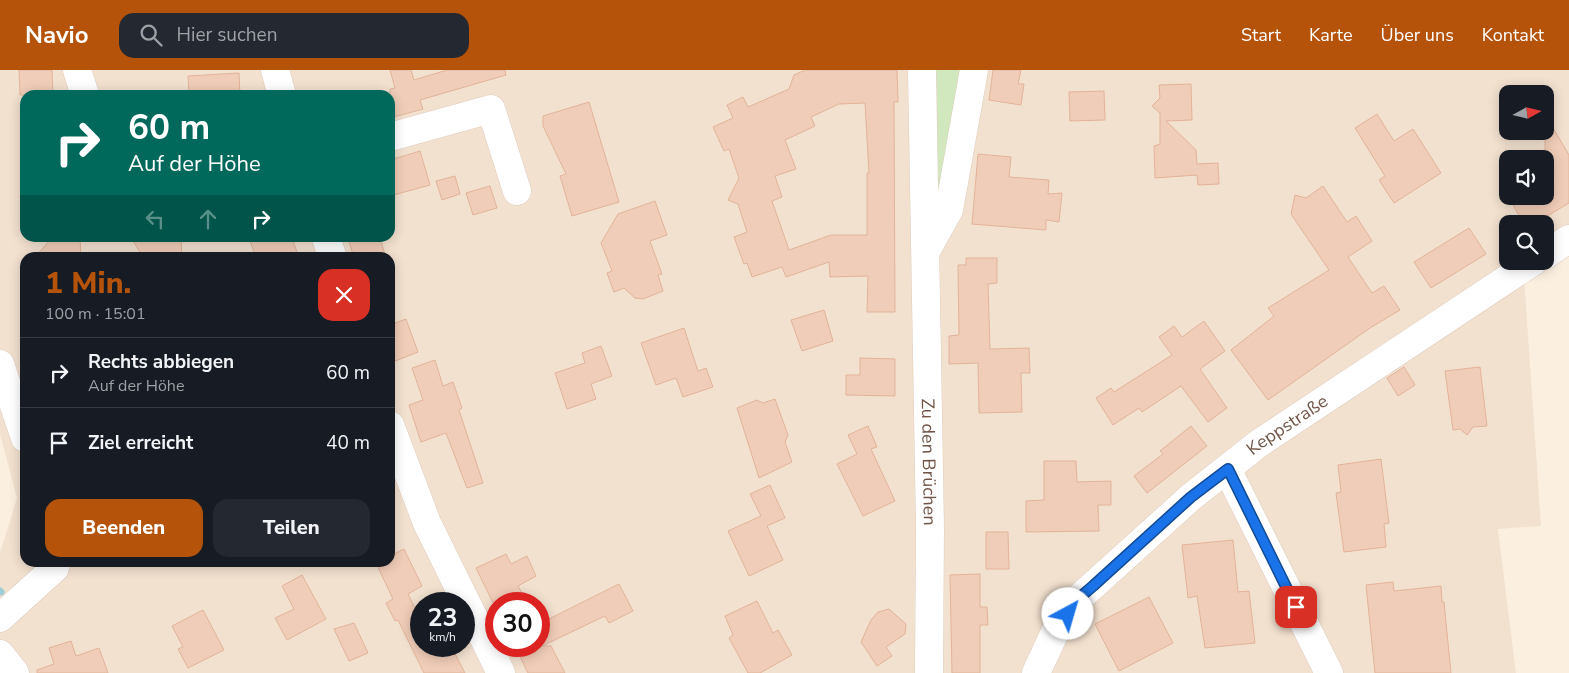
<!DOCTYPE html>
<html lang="de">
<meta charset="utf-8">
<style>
:root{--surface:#171b24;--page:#242831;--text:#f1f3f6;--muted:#9ea1a6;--line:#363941;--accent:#b45309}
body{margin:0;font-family:"Nunito Sans",sans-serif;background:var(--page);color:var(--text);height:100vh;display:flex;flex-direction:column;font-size:19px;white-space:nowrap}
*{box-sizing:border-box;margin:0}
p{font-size:16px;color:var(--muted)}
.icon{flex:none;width:28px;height:28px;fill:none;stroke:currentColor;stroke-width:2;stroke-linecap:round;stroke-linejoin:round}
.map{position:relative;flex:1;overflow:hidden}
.panel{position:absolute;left:20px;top:182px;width:375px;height:315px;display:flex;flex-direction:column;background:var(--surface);border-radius:15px;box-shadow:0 2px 12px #0003}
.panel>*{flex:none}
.hud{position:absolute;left:20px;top:20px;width:375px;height:152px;border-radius:15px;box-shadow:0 2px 12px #0003;background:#00695c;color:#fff;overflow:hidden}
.needle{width:32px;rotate:82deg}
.buttons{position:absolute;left:1499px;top:15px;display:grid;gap:10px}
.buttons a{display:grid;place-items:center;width:55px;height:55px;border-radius:10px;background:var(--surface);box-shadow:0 2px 12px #0003;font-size:25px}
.speed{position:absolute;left:410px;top:522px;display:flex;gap:10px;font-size:25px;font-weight:700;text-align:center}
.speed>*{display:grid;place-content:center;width:65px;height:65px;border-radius:50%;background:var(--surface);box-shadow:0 2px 12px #0003;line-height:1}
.speed small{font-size:12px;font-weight:400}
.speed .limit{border:8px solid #d22;background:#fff;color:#111}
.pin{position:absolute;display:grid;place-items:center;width:42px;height:42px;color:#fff;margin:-21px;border-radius:10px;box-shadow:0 2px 8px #0006}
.me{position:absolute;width:55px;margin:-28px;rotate:39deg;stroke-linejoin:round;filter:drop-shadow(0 0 4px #0008)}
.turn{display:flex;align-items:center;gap:18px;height:105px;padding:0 25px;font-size:22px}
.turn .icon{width:65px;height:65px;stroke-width:2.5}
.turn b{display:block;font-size:35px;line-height:42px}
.lanes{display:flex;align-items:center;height:48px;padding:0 25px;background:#0003;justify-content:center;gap:25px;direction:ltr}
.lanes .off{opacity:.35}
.round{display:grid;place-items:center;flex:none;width:52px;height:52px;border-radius:15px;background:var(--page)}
.headline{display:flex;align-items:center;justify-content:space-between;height:85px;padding:0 25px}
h1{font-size:30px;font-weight:800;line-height:38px;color:var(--accent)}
.action{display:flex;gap:10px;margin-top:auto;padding:10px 25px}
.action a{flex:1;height:58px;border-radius:15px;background:var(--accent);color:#fff;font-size:20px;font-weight:800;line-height:58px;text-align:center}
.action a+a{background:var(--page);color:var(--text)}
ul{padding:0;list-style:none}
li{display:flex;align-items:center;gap:15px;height:70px;padding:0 25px;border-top:1px solid var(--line)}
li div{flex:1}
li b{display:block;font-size:19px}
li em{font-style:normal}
header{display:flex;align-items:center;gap:30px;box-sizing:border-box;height:70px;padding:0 25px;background:var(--accent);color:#fff}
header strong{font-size:24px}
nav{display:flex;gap:28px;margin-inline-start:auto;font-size:18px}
.search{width:350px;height:45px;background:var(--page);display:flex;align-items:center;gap:12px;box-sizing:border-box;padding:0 18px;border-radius:15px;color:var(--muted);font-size:19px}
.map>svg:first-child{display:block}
</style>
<header>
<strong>Navio</strong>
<div class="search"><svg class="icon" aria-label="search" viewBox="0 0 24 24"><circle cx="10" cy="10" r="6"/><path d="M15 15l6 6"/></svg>Hier suchen</div>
<nav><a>Start</a><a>Karte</a><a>Über uns</a><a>Kontakt</a></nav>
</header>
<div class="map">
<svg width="1569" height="603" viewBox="0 0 1569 603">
<rect width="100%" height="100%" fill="#fbf0e0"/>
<!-- residential -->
<path fill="#f3e1cf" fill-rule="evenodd" d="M0,0H1569V162L1545,175V154H1508V191H1523L1541,456L1498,459L1516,603H0V483L17,428L0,364ZM1508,24H1545V61H1508ZM25,25H390V168H25ZM1508,89H1545V126H1508ZM25,188H390V492H25ZM421,534H464V576H421ZM496,534H539V576H496Z"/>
<!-- green -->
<path fill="#d1e8bf" d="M935,0H964L943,114L939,116L935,114Z"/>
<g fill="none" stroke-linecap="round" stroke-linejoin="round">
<!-- stream -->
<path stroke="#9cced5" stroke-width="7" d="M0,521L1,522"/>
</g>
<!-- building -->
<g fill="#f0cdb8" stroke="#e2b399" fill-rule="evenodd">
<path d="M19,0H52L53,25H20Z"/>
<path d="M390,0H411L414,10L447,0H505L506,5L420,30L423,39L390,48V19L395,18Z"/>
<path d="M805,0H897L898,32H894L895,242H867L868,206L830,207L829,192L786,207L782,197L752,207L747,193L744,194L734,167L747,162L738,134L728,130L739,108L729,79L724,81L713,57L733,48L727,35L743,27L748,37L789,19L794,5ZM865,33L869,103H867V165H831L789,180L772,131L782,127L775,106L796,99L785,70L815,56L811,47L839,34Z"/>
<path d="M993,0H1021L1018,14H1024L1021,35L989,30Z"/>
<path d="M239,3L240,25H189L188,6Z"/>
<path d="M1191,14L1192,50L1166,51L1196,80L1197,94L1218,93L1219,114L1198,115L1197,105L1155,108L1154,76L1160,74V43L1152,36L1160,28L1159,15Z"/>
<path d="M1104,21L1105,50L1070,51L1069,22Z"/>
<path d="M589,32L619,132L572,146L560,106L566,104L543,56V46Z"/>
<path d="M1377,44L1394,71L1413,59L1441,103L1394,133L1379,110L1385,106L1355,58Z"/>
<path d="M1545,44L1569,85V133L1534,154H1524L1513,135L1527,126H1545Z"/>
<path d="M420,81L430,115L390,126V90Z"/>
<path d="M978,84L1011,87L1009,107L1049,110L1048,124L1062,123L1059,152L1046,150V160L972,154Z"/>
<path d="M455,106L460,124L442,130L436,111Z"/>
<path d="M490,116L497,138L473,145L466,123Z"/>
<path d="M1323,116L1347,152L1356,146L1372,171L1348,187L1372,223L1384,216L1400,240L1370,258L1268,330L1231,280L1274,246L1268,238L1329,200L1291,144L1295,125L1306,128Z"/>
<path d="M655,131L667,165L650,171L662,204L658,205L663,221L643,229L635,228L624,218L614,222L607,203L612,201L601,173L618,144Z"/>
<path d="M1469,158L1486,184L1431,218L1414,192Z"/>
<path d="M52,168H80L81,188H34Z"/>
<path d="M131,168H181L182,188H144Z"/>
<path d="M249,168H292L299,188H256Z"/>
<path d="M348,168H380L386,188H354Z"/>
<path d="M966,188H997V213L988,214L990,279L1029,278L1030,303H1021L1022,342L979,343L978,293L949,294V266L959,265L958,195H966Z"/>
<path d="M824,240L833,271L802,281L791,250Z"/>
<path d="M406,249L418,282L390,293V255Z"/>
<path d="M1204,251L1225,281L1200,299L1227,338L1208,352L1181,316L1142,342L1139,338L1113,355L1096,328L1111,318L1114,322L1172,285L1159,267L1174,256L1182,267Z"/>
<path d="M684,258L698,301L706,298L713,317L683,327L676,308L656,315L641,273Z"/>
<path d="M601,276L612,306L591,314L596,329L567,339L555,303L585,293L582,283Z"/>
<path d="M860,288L895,289V326L846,325V305H860Z"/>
<path d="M435,290L443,316L453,312L462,338L459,340L483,413L467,418L446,363L421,372L409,335L423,330L412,298Z"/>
<path d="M1404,297L1415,315L1398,326L1387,308Z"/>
<path d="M1480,297L1487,356L1473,357L1467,365L1460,359L1453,360L1445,301Z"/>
<path d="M775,329L788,365L785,372L792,392L759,408L737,338L757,330L763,333Z"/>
<path d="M868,356L877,377L871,379L895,431L863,446L837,394L857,384L848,365Z"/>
<path d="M1191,356L1207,376L1147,423L1134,406L1163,384L1160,381Z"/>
<path d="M1381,389L1389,453L1384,454L1386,477L1344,482L1336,423L1341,422L1338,395Z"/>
<path d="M1044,391H1076L1077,412L1111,411V435H1098L1099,461L1026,462V431L1044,430Z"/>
<path d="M770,415L785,448L767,456L783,490L749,506L728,461L761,446L750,424Z"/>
<path d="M986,462H1008L1009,499H986Z"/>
<path d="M1233,470L1238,522L1249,521L1255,573L1205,578L1197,526L1188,528L1182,475Z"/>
<path d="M404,479L422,516L408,524L421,550V576H451L465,603H424L398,550L395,551L386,533L393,529L376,493L390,492V486Z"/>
<path d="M506,484L511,494L527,486L536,506L518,516L522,523L496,534L495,537L476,498Z"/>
<path d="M980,504V537H987L988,555H980V603H952L950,505Z"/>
<path d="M302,505L326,549L287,570L275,548L294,539L282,516Z"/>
<path d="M1393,512L1394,521L1441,516L1442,532H1444L1451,603H1375L1366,515Z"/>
<path d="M619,514L633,541L609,553L605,546L542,576H551L565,603H528L515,576H539V554Z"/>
<path d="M1149,527L1173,573L1119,601L1095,554Z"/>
<path d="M757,531L773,563L778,560L792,585L760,603H748L729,568L733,565L725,546Z"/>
<path d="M889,539L906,554L905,564L886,577L892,586L877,596L861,572L871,550L878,542Z"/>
<path d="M203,540L224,580L188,598L178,579L183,577L172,556Z"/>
<path d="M354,553L368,583L349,591L334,559Z"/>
<path d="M71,571L76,586L99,578L108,603H37V600L54,594L49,578Z"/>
</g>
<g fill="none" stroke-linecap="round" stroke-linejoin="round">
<defs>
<g id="minor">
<path d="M77,0L85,25"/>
<path d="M275,0L282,25"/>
<path id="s1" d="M922,0L930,458L929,603"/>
<path d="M390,67L491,39L517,121"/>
<path d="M326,168L333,188"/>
<path d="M926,181L949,140L974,0"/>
<path d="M1545,185L1569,169"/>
<path d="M0,294L25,368"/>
<path d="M390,355L427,453L501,603"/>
<path d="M1227,399L1329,603"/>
<path d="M0,548L55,498L56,492"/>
<path d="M0,584L15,603"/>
<path id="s2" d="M1036,603L1056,560L1079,528L1191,427L1258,374L1534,191"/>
</g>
</defs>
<!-- minor casing -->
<use href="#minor" stroke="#dfccbc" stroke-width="29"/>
<!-- minor -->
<use href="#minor" stroke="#fff" stroke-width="28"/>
</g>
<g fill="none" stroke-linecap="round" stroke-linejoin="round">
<defs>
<path id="route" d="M1068,544L1079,528L1093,516L1191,427L1228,399L1296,537"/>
</defs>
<!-- route casing -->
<use href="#route" stroke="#114b97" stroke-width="12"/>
<!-- route -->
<use href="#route" stroke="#1a73e8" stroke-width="9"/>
</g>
<g text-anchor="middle" stroke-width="4" stroke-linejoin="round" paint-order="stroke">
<!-- street labels -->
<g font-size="18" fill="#715648" stroke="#fff4e6">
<text dy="6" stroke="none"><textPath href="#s2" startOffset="358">Keppstraße</textPath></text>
<text dy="6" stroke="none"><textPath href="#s1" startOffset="392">Zu den Brüchen</textPath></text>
</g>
</g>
</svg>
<div class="buttons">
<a><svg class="needle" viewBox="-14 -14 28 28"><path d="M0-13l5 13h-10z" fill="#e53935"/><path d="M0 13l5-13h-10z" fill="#9ea1a6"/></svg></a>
<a><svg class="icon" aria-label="sound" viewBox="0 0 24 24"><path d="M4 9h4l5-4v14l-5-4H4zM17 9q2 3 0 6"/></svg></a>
<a><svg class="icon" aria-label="search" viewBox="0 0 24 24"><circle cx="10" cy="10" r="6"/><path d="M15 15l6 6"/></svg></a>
</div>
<div class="speed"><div>23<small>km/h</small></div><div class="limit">30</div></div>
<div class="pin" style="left:1296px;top:537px;background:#d93025"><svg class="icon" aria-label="arrive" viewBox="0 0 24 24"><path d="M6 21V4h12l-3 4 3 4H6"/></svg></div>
<svg class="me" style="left:1068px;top:544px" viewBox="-20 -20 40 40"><circle r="19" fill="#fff"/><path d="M0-13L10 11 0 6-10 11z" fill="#1a73e8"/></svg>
<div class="hud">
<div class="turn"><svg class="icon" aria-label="right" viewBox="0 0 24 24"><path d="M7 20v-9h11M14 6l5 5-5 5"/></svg><div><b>60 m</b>Auf der Höhe</div></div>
<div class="lanes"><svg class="icon off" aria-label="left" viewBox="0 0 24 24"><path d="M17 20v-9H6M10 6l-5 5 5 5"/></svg><svg class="icon off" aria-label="ahead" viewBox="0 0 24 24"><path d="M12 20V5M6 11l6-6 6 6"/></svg><svg class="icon" aria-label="right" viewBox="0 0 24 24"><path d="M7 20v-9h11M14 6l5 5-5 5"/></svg></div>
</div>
<section class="panel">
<div class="headline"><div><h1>1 Min.</h1><p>100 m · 15:01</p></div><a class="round" style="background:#d93025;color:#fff"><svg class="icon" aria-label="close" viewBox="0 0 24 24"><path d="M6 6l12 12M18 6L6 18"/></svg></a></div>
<ul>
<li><svg class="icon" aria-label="right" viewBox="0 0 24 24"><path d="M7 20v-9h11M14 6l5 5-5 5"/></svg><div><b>Rechts abbiegen</b><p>Auf der Höhe</p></div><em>60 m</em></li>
<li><svg class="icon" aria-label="arrive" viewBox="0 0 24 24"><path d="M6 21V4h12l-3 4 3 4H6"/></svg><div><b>Ziel erreicht</b></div><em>40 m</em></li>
</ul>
<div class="action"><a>Beenden</a><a>Teilen</a></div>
</section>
</div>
